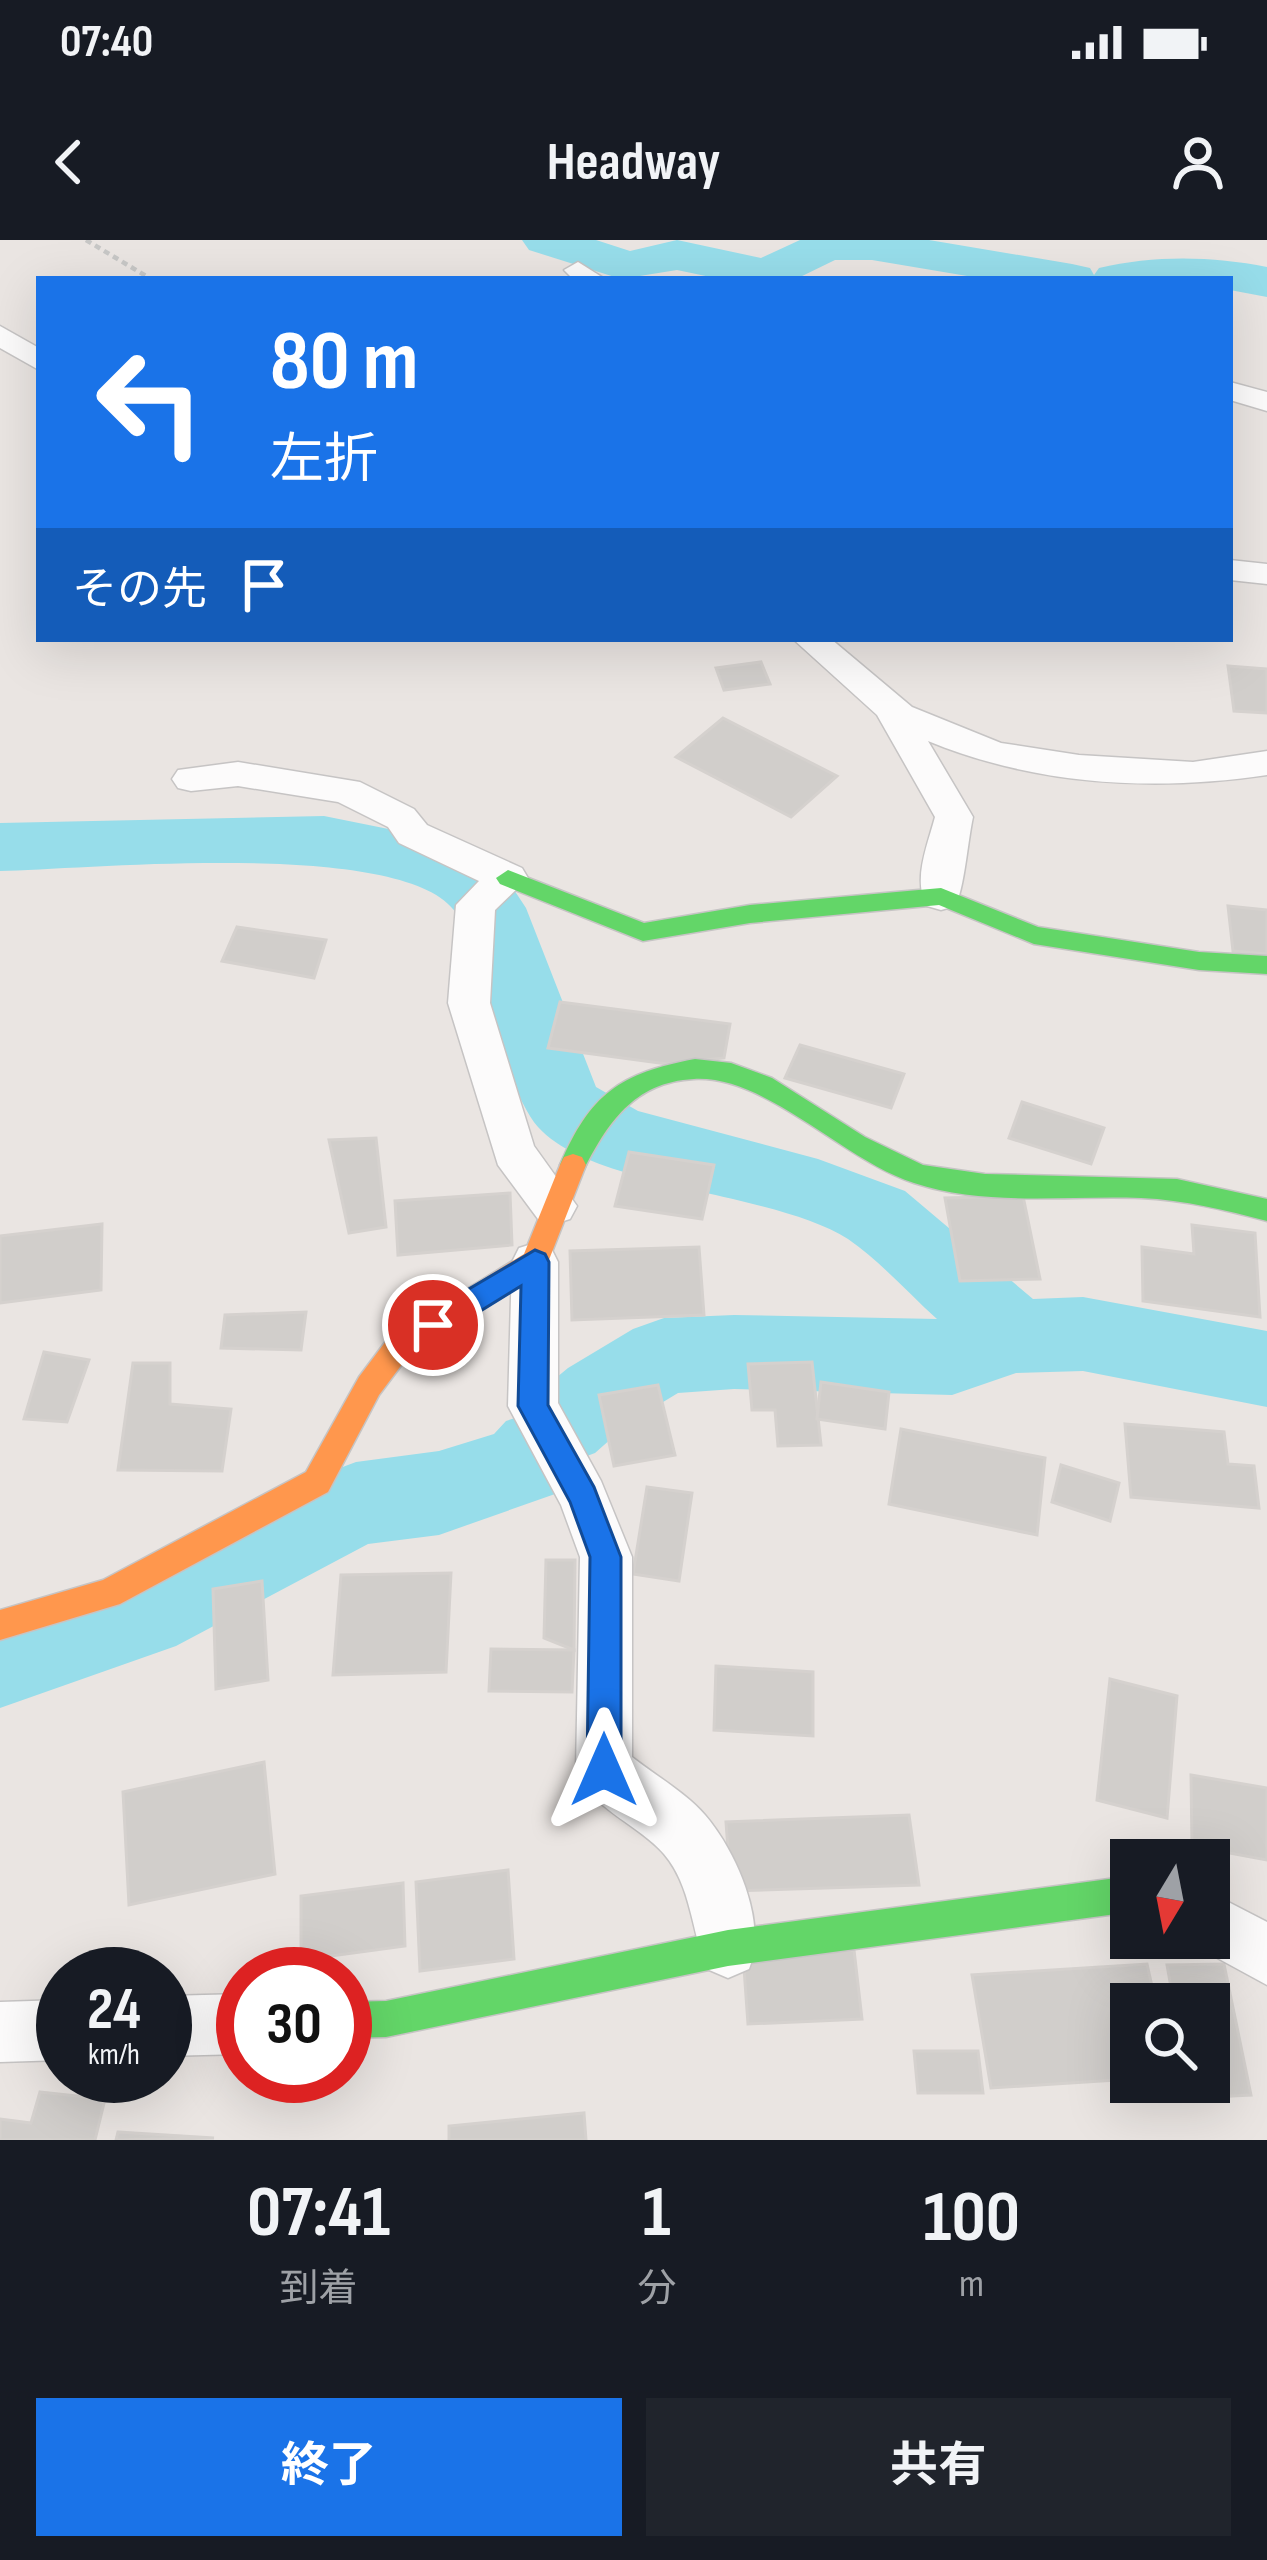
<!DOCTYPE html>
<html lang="ja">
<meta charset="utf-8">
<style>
:root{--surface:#171b24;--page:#20242c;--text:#f1f3f6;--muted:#9ea1a6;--accent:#1a73e8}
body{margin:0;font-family:"Sofia Sans Condensed","Noto Sans JP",sans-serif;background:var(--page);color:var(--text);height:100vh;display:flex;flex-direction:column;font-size:45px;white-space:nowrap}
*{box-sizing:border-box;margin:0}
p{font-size:39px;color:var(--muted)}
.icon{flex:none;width:66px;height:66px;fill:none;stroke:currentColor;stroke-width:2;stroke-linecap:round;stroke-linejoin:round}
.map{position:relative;height:1900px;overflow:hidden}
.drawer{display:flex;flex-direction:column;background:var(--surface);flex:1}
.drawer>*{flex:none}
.hud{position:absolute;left:36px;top:36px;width:1197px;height:366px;border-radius:0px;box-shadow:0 12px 48px #0002;background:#1a73e8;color:#fff;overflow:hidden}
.needle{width:78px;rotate:190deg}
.tools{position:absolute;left:1110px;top:1599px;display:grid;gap:24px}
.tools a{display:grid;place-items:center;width:120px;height:120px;border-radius:0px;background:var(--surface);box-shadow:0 12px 48px #0002;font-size:60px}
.speed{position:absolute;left:36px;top:1707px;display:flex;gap:24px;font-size:60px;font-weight:700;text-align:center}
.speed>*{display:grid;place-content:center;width:156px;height:156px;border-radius:50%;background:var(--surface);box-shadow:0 12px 48px #0002;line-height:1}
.speed small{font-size:30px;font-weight:400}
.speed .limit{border:18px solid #d22;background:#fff;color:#111}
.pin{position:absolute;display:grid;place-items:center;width:102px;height:102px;color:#fff;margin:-51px;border:6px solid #fff;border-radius:50%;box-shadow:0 3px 12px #0007}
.me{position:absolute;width:132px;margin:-66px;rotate:0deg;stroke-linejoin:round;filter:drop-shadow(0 0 9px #0008)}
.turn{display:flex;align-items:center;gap:42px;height:252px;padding:0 36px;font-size:54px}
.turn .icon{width:156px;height:156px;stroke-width:2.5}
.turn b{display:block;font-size:84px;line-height:102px}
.then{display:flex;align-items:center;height:114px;padding:0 36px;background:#0003;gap:24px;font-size:45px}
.eta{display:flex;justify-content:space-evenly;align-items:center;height:204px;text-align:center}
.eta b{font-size:72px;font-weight:700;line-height:84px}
.primary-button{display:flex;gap:24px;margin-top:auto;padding:24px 36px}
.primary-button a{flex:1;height:138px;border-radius:0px;background:var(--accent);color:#fff;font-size:48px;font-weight:700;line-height:138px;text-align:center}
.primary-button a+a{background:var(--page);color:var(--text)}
.status{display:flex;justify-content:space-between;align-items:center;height:84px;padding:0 60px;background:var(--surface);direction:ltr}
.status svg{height:33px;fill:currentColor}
header{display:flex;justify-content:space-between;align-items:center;height:156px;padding:0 36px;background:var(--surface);font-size:54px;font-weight:700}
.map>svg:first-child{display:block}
</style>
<div class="status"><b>07:40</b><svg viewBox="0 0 49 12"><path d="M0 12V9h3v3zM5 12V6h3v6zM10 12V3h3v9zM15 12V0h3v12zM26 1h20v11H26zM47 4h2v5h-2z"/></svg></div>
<header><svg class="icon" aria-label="back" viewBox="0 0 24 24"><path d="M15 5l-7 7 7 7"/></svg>Headway<svg class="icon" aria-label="person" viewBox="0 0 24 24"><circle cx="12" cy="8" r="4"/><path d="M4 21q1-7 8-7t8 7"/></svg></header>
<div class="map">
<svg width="1267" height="1900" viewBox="0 0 1267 1900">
<rect width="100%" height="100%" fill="#eae5e2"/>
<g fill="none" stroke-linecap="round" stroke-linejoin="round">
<!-- river -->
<g fill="#97ddea" fill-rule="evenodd">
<path d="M522,0H596L630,11L677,0L761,18L800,0H929L1072,24L1090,28L1094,35L1099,28C1154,15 1212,16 1267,27V57L1230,50V39H985L872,20H835L796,39H720L677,30L621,39L529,10Z"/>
<path d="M324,576L448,601L499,627L526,668L596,847L638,871L818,919L905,951L1033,1059L1083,1057L1267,1091V1167L1083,1131L1016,1133L952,1155L734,1149L678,1153L630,1182L595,1213L579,1219L555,1254L439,1295L368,1304L176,1406L0,1468V1374L122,1335L324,1234L356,1222L439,1211L494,1194L506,1181L524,1175L533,1157L568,1128L633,1089L664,1078L734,1075L937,1079C909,1054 880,1021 848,999C774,951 594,949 538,887C508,854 473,722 456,673C406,598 90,629 0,631V583Z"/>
</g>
</g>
<!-- building -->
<g fill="#d1cecb" stroke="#d5d1ce" stroke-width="3">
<path d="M761,422L770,444L724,450L716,428Z"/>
<path d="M1228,426L1267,429V473L1234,471Z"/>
<path d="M723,478L837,536L791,577L676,517Z"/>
<path d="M1228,666L1267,670V714L1233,711Z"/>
<path d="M237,687L326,700L314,738L222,721Z"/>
<path d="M560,762L730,784L724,818L667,824L548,808Z"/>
<path d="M800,805L904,834L891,868L785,838Z"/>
<path d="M1022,862L1104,888L1091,924L1009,898Z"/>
<path d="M376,898L386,987L349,993L329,900Z"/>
<path d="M629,912L714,925L702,979L615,966Z"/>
<path d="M510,953L512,1005L398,1015L395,961Z"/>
<path d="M1023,956L1040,1039L960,1041L945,958Z"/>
<path d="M102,984L101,1050L0,1063V996Z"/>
<path d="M1192,985L1255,993L1260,1077L1143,1061L1142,1007L1194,1014Z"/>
<path d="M699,1007L704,1075L572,1080L570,1011Z"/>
<path d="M306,1072L301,1110L221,1108L225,1075Z"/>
<path d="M44,1112L89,1120L67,1182L24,1179Z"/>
<path d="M812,1122L821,1205L778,1206L775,1170H752L748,1124Z"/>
<path d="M133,1123H170V1164L231,1169L222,1231L118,1230Z"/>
<path d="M821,1142L889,1152L885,1189L817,1179Z"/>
<path d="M658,1145L675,1215L614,1226L599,1155Z"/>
<path d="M1125,1184L1224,1192L1228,1224L1254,1226L1259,1268L1131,1257Z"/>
<path d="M901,1189L1045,1218L1037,1295L889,1264Z"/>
<path d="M1061,1225L1119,1243L1110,1281L1052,1262Z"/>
<path d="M647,1247L692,1253L679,1341L633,1334Z"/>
<path d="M546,1320H575L574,1410L544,1398Z"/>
<path d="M451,1333L446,1432L333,1435L341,1335Z"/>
<path d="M262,1341L268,1440L216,1449L213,1349Z"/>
<path d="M491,1409L574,1410L572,1452L489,1451Z"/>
<path d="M716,1426L813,1432V1496L714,1490Z"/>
<path d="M1110,1439L1177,1456L1167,1578L1097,1560Z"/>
<path d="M264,1522L275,1634L129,1665L123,1552Z"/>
<path d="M1191,1535L1267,1548V1620L1192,1606Z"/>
<path d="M909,1575L919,1645L731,1651L726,1582Z"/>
<path d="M508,1630L514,1719L420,1731L416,1642Z"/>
<path d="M403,1643L405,1706L301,1720V1656Z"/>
<path d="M854,1710L862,1779L748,1784L743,1714Z"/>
<path d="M1147,1724L1156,1764H1131V1839L991,1848L972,1735Z"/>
<path d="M1224,1724L1251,1855L1192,1858L1189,1842H1209V1764H1174L1167,1725Z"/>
<path d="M914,1811H978L983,1853H918Z"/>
<path d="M40,1852L105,1859L95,1900H0V1879L31,1883Z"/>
<path d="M584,1873L586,1900H449V1886Z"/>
<path d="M118,1892L214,1898L116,1900Z"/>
</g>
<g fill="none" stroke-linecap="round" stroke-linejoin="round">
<defs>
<g id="street">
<path d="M578,22L605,39H573L564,30Z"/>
<path d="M0,86L39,108V130L0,108Z"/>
<path d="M1230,142L1267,152V171L1230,160Z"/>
<path d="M1230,320L1267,324V344L1230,340Z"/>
<path d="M793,399H831L912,467L1001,503L1079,515L1193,522L1267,511V535C1153,552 1035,545 928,501L973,577C968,599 964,651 955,666L941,670L927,666C912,640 928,604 935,577L877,475Z"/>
<path d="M238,522L360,542L414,569L427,585L522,628L528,638L495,670L490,763L534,906L577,966L570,979L554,984L538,979L498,925L448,763L456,665L479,641L399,603L388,587L338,562L238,546L191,551L178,548L172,539L178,530Z"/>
<path d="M535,1003L551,1008L558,1022V1163L601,1241L632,1317V1517C655,1535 686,1553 705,1575C736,1611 768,1683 749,1729L728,1738L707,1729C691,1691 692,1647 664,1614C637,1583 592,1570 576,1530L580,1317L561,1265L508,1166L512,1022L519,1008Z"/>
<path d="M1209,1652L1267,1682V1745L1188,1702L1187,1698H1209Z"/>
<path d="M243,1754V1814L165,1816V1756Z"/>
<path d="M63,1760V1820L0,1822V1762Z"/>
</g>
<g id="fast">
<path d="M508,630L644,683L750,665L941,648L1038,687L1199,712L1267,716V734L1199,730L1034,704L939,665L750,683L643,701L500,644L496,638Z"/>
<path d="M695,819L731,823L772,838L865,897L923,925L985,934L1177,939L1267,959V981C1225,970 1185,960 1141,958C1067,955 986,967 914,943C843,920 766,835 694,839C633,842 607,884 582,933H564L560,925C590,854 620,833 695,819Z"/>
<path d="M1131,1636V1672L728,1726L386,1797L345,1798V1762L386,1761L728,1690Z"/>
</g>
<path id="slow" d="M573,914L582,917L586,925L545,1030L409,1115L379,1155L328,1252L120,1364L0,1400V1370L103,1340L306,1232L359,1137L389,1097L524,1014L560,925L564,917Z"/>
</defs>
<!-- street casing -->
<use href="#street" stroke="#c6c4c4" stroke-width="3"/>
<!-- fast casing -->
<use href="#fast" stroke="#c6c4c4" stroke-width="3"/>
<!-- slow casing -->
<use href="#slow" stroke="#c6c4c4" stroke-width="3"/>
<!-- path -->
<path stroke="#c7c7c6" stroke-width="4.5" stroke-dasharray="6 4.5" stroke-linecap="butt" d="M86,0L151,39"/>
<!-- street -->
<use href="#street" fill="#fcfbfb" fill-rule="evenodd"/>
<!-- fast -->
<use href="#fast" fill="#63d668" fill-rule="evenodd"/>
<!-- slow -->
<use href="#slow" fill="#ff974d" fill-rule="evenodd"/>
</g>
<!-- route -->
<path fill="#1a73e8" stroke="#114b97" stroke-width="3" d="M535,1010L545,1014L549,1022L548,1165L594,1247L621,1317V1530L616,1542L604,1547L592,1542L587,1530L590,1317L570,1262L518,1166L521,1046L443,1094L433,1097L423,1094L419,1085L423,1076Z"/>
</svg>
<div class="tools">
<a><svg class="needle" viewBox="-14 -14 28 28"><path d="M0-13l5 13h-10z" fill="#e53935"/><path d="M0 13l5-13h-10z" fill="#9ea1a6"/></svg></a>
<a><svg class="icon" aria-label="search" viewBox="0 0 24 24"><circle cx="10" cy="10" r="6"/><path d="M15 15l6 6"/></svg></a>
</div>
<div class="speed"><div>24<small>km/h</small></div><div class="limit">30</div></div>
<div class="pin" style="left:433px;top:1085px;background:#d93025"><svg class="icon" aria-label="arrive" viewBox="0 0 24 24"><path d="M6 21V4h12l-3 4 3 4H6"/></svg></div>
<svg class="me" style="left:604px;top:1530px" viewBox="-20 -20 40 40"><path d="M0-17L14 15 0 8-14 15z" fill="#1a73e8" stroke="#fff" stroke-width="4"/></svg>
<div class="hud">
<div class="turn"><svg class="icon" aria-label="left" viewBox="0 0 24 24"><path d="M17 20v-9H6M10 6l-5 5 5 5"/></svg><div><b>80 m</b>左折</div></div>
<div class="then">その先<svg class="icon" aria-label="arrive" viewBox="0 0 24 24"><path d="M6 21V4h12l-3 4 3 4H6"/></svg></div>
</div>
</div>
<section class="drawer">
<div class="eta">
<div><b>07:41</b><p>到着</p></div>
<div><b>1</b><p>分</p></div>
<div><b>100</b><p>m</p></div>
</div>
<div class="primary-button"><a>終了</a><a>共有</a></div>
</section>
